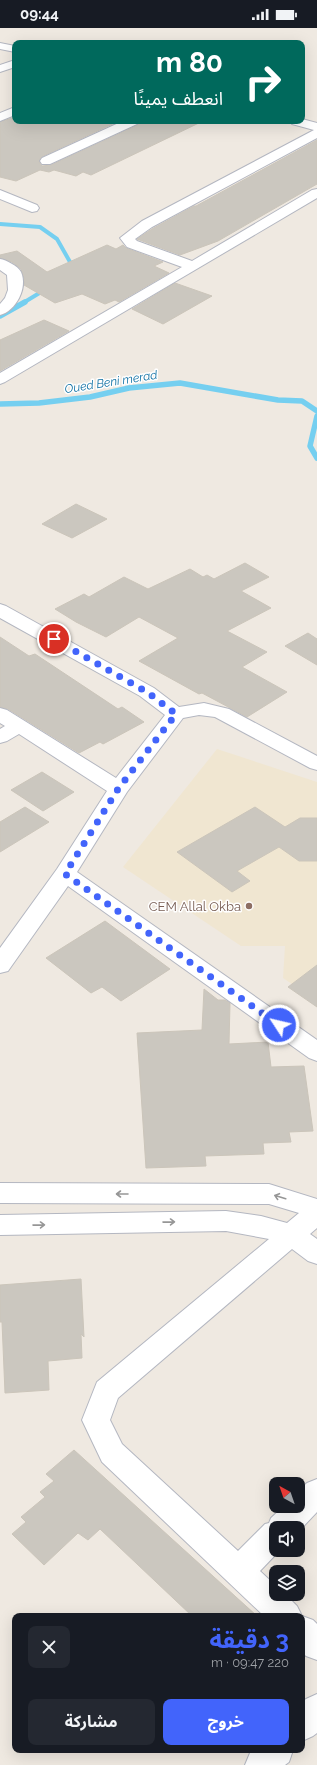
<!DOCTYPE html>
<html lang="ar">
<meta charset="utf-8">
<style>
:root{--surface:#171b24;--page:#242831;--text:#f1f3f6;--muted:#9ea1a6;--accent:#4264fb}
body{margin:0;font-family:Raleway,"Noto Sans Arabic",sans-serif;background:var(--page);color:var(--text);direction:rtl;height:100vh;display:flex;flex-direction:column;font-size:15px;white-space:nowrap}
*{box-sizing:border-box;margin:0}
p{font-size:13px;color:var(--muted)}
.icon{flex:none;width:22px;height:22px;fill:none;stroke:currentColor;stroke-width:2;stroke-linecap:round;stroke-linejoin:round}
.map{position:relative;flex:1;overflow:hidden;direction:ltr}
.panel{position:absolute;left:12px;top:1585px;width:293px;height:140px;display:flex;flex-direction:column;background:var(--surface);border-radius:8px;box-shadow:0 4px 16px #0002;direction:rtl}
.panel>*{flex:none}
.banner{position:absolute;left:12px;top:12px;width:293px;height:84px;border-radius:8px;box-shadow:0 4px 16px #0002;direction:rtl;background:#00695c;color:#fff;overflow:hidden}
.needle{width:26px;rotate:320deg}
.fabs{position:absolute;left:269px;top:1449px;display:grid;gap:8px}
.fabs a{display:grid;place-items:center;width:36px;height:36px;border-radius:8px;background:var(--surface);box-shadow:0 4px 16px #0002;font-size:20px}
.pin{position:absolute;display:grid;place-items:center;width:34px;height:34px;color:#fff;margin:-17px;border:2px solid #fff;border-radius:50%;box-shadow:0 1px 4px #0007}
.me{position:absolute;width:44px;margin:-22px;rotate:305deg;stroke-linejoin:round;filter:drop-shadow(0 0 3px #0008)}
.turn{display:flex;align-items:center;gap:14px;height:84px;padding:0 16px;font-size:18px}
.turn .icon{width:52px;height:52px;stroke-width:2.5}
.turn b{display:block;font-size:28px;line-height:34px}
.round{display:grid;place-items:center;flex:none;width:42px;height:42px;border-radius:8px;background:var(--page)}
.headline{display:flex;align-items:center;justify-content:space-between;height:68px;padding:0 16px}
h1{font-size:24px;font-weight:700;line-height:30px;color:var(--accent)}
.button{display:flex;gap:8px;margin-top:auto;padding:8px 16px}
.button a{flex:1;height:46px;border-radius:8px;background:var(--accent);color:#fff;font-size:16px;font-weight:700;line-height:46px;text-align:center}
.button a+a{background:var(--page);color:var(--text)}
.status{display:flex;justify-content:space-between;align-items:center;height:28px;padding:0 20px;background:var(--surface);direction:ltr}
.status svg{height:11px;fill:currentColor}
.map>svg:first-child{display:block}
</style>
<div class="status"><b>09:44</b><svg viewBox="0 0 49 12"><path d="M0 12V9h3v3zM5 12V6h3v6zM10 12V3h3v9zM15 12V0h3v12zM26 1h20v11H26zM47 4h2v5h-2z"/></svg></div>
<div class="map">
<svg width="317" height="1737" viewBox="0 0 317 1737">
<rect width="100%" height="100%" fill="#efe9e1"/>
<!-- education -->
<path fill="#f0e6d1" d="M217,721L317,754V973L283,950L285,918H241L123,839Z"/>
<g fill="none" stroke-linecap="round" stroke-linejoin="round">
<!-- stream-far1 -->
<g stroke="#75cff0" stroke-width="4">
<path d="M0,196L40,199L57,211L74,241"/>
<path d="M23,275L46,261"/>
</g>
<!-- stream -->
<g stroke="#75cff0" stroke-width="5.5">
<path d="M0,288L25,274"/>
<path d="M0,376L39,375L90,369L129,360L180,355L278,372L302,373L317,383"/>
<path d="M317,388L310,418L317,430"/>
</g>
</g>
<!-- building -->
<g fill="#cbc7bf" stroke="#cbc5ba">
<path d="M15,89V93H119L41,129L39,134L42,138L51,137L138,97L140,93H203L91,147L83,144L76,148L54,142L49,144L40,142L16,153L0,149V94Z"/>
<path d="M317,112V156L218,213L180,227L137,211L152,201L194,178H196Z"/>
<path d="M107,217L116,221L123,217L126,220L163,234L154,238L169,245L119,274L115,272L105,276L82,266L55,275L24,257V250L21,241L12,234L0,230V227L17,223L47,244Z"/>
<path d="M175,255L212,268L163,296L132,281Z"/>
<path d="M44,292L69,303L0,343V312Z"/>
<path d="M76,476L107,491L72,510L42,496Z"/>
<path d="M245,535L269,549L241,563L271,580L227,603L267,624L242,639L287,664L247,689L202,665L199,666L139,633L178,610L139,589L106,609L76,594L55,581L84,566L89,569L124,549L148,561L190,541L203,549L207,547L214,551Z"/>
<path d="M308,605L317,611V637L285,618Z"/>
<path d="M0,609L29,628L35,626L118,681L122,679L144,694L103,716L100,714L79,725L8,681L0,679Z"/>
<path d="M42,744L74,764L43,783L11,762Z"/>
<path d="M25,779L49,794L0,824V794Z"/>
<path d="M255,779L285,799L300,790H317V833H299L279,819L237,843L250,853L232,864L177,824Z"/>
<path d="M105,893L170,941L121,973L102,959L91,965L46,930Z"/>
<path d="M317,937V979L288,959Z"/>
<path d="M204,961L218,972H225L230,975L229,1016L268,1014L271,1039L304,1038L313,1103L289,1104L291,1114L263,1115L264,1126L205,1128L206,1138L146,1140L137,1005L202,1002Z"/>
<path d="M81,1251L84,1309L81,1306L82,1330L48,1333L49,1362L5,1365L2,1294H0V1257Z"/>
<path d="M74,1422L257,1588H192L100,1501L88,1512L78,1505L44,1537L12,1506L26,1494L21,1489L45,1469L40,1464L54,1453L46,1446Z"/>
</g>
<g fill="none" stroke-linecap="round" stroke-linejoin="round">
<defs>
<g id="minor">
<path d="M0,15L15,18V24L0,21Z"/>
<path d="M15,32V39L0,44V37Z"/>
<path d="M15,79V87L0,93V85Z"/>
<path d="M302,91L317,95V110L152,199L135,211L137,213L192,233L312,162L317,161V170L5,354L0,356V345L182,239L127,219L120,210L142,193L314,102L292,96L290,93H302Z"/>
<path d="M123,93H139L137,96L50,136H42L40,133L42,130Z"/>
<path d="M0,162L37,177L39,180L37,183L32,184L0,171Z"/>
<path d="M0,231C6,232 18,238 21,244C28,260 16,283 0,287V276L5,270L8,262L7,247L0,242Z"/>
<path d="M0,576L6,578L154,660L179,679L204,675L229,681L317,728V742L310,740L215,689L199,687L183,690L127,764L77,844L317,1012V1033L309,1030L68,858L8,943L0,945V920L57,841L107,763L19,706L7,713L0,715V701L5,698L0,695V680L7,682L116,750L165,687L140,668L0,590Z"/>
<path d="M0,1155L269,1156L317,1171V1200L310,1206L317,1211V1236L308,1233L292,1221L118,1370L110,1392L122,1416L238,1523L265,1496L269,1495L271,1490L284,1478H298V1463L307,1455L317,1451V1484L298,1504V1500H276V1522H280L260,1543L276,1558V1566H285L297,1578L302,1588H264L102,1434L82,1392L97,1354L269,1211L226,1203L0,1207V1187L226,1183L261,1188L287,1195L299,1185L269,1176L0,1175Z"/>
<path d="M302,1588L313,1592L317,1596V1632L306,1628L302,1624Z"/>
<path d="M317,1666V1705L313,1708L302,1713V1674L306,1671Z"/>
<path d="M254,1722H293L289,1734L285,1737H245L250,1725Z"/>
</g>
</defs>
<!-- minor casing -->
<use href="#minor" stroke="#b4b7c1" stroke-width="2"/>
<!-- minor -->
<use href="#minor" fill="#fff" fill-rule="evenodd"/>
</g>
<!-- one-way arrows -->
<defs><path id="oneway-shaft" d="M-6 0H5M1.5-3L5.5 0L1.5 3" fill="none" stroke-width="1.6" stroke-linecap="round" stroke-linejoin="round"/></defs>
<g stroke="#969696">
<use href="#oneway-shaft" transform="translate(122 1166) rotate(-180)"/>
<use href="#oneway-shaft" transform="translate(280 1169) rotate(-163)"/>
<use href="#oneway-shaft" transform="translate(169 1194) rotate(-1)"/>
<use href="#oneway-shaft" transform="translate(39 1197) rotate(-1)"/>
</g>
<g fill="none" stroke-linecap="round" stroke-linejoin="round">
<!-- route -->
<path stroke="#4264fb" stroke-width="7" stroke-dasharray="0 12.6" d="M54,611L147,664L176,686L118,761L65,846L279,997"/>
</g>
<!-- markers -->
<circle fill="#8d6e63" stroke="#fff" stroke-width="1.5" cx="249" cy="878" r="4"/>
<g text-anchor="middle" stroke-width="3" stroke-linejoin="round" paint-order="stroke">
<!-- far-water labels -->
<g font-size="12" font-style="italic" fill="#0d6fa3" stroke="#fff">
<text transform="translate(111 354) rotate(-9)" y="4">Oued Beni merad</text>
</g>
<!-- education labels -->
<g font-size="13" fill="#785e54" stroke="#fff" text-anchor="end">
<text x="241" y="883">CEM Allal Okba</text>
</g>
</g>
</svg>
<div class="fabs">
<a><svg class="needle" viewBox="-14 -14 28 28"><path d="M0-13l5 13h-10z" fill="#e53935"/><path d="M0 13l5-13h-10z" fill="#9ea1a6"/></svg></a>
<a><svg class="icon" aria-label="sound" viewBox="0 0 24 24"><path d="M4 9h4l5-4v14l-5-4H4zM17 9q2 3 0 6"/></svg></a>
<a><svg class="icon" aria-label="layers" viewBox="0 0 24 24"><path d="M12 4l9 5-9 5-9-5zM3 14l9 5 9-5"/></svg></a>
</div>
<div class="pin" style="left:54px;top:611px;background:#d93025"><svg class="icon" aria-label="arrive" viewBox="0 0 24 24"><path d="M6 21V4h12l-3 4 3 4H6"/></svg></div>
<svg class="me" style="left:279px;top:997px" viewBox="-20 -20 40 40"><circle r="17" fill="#4264fb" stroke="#fff" stroke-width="3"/><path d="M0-11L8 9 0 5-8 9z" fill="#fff"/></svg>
<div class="banner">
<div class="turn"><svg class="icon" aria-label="right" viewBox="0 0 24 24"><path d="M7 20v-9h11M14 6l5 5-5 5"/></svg><div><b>80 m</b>انعطف يمينًا</div></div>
</div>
<section class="panel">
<div class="headline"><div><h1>3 دقيقة</h1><p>220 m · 09:47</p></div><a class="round"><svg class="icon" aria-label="close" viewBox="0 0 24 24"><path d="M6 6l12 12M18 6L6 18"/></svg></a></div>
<div class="button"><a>خروج</a><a>مشاركة</a></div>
</section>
</div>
